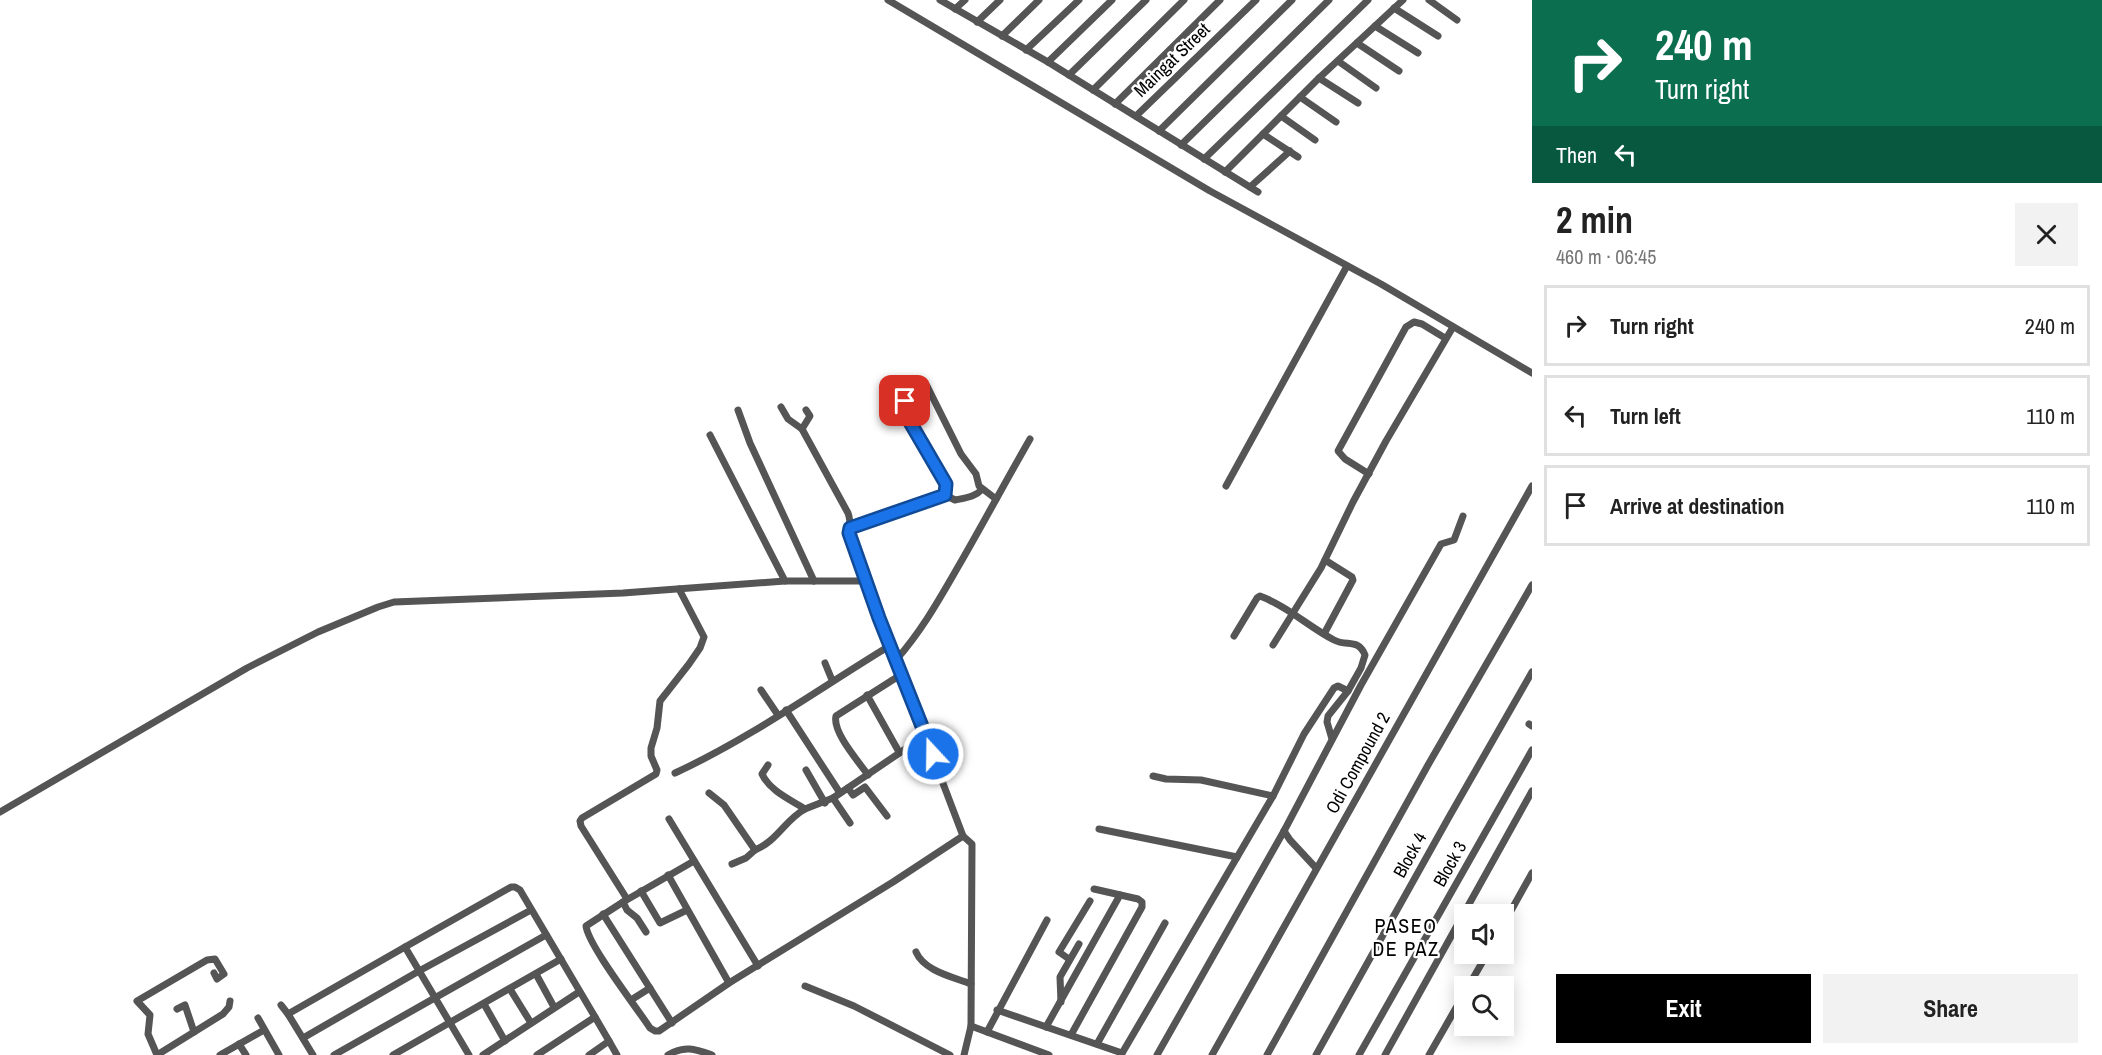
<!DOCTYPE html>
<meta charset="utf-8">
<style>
:root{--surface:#fff;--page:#f2f2f2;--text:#222;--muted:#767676;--line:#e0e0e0;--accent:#000}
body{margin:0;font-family:"Archivo Narrow",sans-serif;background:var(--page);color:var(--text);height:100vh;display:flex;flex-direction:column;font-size:22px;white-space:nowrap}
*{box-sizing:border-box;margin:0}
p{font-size:20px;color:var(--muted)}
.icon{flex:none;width:33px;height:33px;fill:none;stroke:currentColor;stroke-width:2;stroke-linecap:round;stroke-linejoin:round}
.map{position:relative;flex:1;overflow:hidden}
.side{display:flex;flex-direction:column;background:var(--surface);width:570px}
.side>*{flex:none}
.top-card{background:#0b6e4f;color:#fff;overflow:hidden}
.controls{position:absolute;left:1454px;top:904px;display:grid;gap:12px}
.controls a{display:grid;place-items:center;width:60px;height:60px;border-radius:0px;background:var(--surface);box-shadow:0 3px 15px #0003;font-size:30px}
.pin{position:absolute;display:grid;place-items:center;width:51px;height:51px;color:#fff;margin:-26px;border-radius:12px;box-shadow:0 3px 9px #0006}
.me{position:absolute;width:66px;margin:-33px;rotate:339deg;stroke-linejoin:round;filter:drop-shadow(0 0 4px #0008)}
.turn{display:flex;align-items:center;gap:21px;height:126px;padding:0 24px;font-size:27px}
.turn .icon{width:78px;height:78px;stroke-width:2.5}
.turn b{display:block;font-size:42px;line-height:51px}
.then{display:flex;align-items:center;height:57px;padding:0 24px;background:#0003;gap:12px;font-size:22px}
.round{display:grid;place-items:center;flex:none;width:63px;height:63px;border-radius:0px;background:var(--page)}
.overview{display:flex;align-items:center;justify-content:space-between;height:102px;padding:0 24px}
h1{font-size:36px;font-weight:800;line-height:45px}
.primary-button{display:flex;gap:12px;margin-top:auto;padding:12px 24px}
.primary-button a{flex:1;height:69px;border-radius:0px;background:var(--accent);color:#fff;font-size:24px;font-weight:800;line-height:69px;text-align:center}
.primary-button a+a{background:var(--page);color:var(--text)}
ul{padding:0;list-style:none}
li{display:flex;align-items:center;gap:18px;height:81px;margin:0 12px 9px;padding:0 12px;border:3px solid var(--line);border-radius:0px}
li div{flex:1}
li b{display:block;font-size:22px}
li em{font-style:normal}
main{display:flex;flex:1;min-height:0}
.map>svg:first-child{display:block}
</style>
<main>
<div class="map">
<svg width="1532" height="1055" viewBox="0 0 1532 1055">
<rect width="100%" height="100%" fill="#fff"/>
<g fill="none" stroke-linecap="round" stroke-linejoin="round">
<!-- street -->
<g stroke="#555" stroke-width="7">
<path d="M888,0L1210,191L1381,284L1532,373"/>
<path d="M940,0L1048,62L1258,192"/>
<path d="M1429,0L1457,20"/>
<path d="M1394,8L1438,36"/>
<path d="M955,9L965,0"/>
<path d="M977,22L1000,0"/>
<path d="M1375,26L1418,53"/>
<path d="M1002,36L1039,0"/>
<path d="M1357,43L1399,71"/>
<path d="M1026,50L1079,0"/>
<path d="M1338,61L1376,88"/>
<path d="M1048,62L1112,0"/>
<path d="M1069,75L1146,0"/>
<path d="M1319,78L1358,103"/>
<path d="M1093,90L1184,0"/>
<path d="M1300,97L1336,122"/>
<path d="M1115,104L1220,0"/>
<path d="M1136,116L1256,0"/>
<path d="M1281,116L1315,140"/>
<path d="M1159,131L1292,0"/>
<path d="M1263,134L1298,157"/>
<path d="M1181,145L1329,0"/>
<path d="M1204,159L1368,0"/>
<path d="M1225,172L1319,78L1403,0"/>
<path d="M1250,187L1290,151"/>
<path d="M927,386L961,454L976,474L979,486L996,499"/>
<path d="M781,407L788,419L802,429L848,513C852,523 848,533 852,544C889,641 926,738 963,836L972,844L971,1026L964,1055"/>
<path d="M738,410L750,443L814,581"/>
<path d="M802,429L810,416L806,410"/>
<path d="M710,435L785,581H866"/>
<path d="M1369,474L1345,459L1338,451L1406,327L1414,322L1422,324L1445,338"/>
<path d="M1226,486L1347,266"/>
<path d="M945,495L955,500C964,498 976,497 982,489"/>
<path d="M850,528L945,495L947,484L940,475L920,435L907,416L905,401"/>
<path d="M1324,634L1353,580L1352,577L1325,560"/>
<path d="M1234,636L1257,598L1260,596C1287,606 1309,627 1334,640C1347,647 1358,638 1365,655L1361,668L1348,691L1328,716L1327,722L1332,739"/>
<path d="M1273,645L1321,568L1353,502L1386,441L1453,327"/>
<path d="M896,660C924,628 941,596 962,560C985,520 1007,479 1030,439"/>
<path d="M825,663L832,680"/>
<path d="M761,690L778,715"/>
<path d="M867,695L899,752"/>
<path d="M786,710L840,793"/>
<path d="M1529,724L1532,726"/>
<path d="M768,765L762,774C770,791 789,799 805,809L833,798L926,735"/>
<path d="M806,770L825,803"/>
<path d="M675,773C751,738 820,688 891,645"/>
<path d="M868,775C859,762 832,732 836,716L902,674"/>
<path d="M1153,776L1166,779L1201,780L1273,796"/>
<path d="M848,788L853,795L865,787L887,816"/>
<path d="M709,793L724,805L755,850C777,841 785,820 805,809"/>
<path d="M833,798L850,823"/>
<path d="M0,812L247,668L318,632L378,607L394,602L623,593L785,581"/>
<path d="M669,819L758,966"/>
<path d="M1099,829L1237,857"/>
<path d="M1284,831L1290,840L1316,868"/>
<path d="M694,861L623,902L586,926C588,945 637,1008 650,1028L655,1031H659L729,983L893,882L963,836"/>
<path d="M732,864L746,858L755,850"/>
<path d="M668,875L729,983"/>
<path d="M641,891L660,923L687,910"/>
<path d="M627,899L581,826L580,821L582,818L656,774L657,770L651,756V748L657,728L660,701L689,664L700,648L704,637L679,589"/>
<path d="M623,902L627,910L637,918L646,932"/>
<path d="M603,914L672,1023"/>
<path d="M1503,925L1532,873"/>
<path d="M405,947L511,887H515L520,890L595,1017"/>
<path d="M916,952C924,971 953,977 971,984"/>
<path d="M1069,959L1059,952L1090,901"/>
<path d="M536,974L554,1007"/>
<path d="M805,986L854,1006L950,1055"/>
<path d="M1468,987L1487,954"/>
<path d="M510,989L531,1023"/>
<path d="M631,1000L650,988"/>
<path d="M1061,1002L1060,977L1079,944"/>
<path d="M484,1004L505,1041"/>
<path d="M281,1005L288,1014"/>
<path d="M177,1009L185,1005L194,1032"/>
<path d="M997,1010L1122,1053"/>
<path d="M258,1018L279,1055"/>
<path d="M971,1026L1049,1055"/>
<path d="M1046,1027L1120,895"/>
<path d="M987,1032L1047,920"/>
<path d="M1071,1035L1142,907V902L1138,899L1094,889"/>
<path d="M303,1038L419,971L531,910"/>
<path d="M609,1041L617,1055"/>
<path d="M239,1044L246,1055"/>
<path d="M1097,1044L1165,923"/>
<path d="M157,1055L148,1034L150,1015L137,1001L207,960L215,959L224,974L217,979L214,973"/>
<path d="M157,1055L223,1014L229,1007L230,1001"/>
<path d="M220,1055L264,1030"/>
<path d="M313,1055L288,1014L405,947L469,1055"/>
<path d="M334,1055L546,935"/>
<path d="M393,1055L561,959"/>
<path d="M483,1055L579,992"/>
<path d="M537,1055L595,1017L609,1041L589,1055"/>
<path d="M668,1055C684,1045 695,1049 712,1055"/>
<path d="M1121,1055L1273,796L1304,734L1334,688L1338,686L1348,691"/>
<path d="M1157,1055L1284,831L1361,685L1441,544L1454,540L1463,516"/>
<path d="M1212,1055L1532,486"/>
<path d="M1267,1055L1428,765L1532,585"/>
<path d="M1316,1055L1449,817L1532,672"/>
<path d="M1359,1055L1532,750"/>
<path d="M1385,1055L1532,791"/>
<path d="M1429,1055L1464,994"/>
</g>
</g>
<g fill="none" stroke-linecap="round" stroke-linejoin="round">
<defs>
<path id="route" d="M905,401L907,417L946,484L945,495L850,528L849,533L879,618L933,754"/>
</defs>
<!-- route casing -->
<use href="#route" stroke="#114b97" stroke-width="15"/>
<!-- route -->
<use href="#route" stroke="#1a73e8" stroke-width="10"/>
</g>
<g text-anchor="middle" stroke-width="4.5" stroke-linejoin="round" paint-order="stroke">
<!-- street labels -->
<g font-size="18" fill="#000" stroke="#fff">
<text transform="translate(1172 60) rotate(-44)" y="6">Maingat Street</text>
<text transform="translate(1358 763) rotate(-61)" y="6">Odi Compound 2</text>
<text transform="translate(1410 855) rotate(-61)" y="6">Block 4</text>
<text transform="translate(1450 864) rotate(-61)" y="6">Block 3</text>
</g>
<!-- neighbourhood labels -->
<g font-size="20" letter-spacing="1.5" fill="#000" stroke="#fff">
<text x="1406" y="933">PASEO<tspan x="1406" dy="23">DE PAZ</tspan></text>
</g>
</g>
</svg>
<div class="controls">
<a><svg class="icon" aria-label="sound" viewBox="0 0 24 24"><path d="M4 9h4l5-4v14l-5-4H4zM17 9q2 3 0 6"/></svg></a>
<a><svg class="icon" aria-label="search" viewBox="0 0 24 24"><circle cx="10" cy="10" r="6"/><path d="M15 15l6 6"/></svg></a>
</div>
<div class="pin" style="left:905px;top:401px;background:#d93025"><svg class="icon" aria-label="arrive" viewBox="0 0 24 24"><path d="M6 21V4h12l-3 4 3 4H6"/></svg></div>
<svg class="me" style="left:933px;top:754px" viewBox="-20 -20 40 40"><circle r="17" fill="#1a73e8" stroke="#fff" stroke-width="3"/><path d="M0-11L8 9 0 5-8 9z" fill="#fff"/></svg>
</div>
<section class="side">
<div class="top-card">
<div class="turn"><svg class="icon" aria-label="right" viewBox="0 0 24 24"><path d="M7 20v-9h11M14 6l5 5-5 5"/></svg><div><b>240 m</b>Turn right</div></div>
<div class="then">Then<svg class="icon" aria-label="left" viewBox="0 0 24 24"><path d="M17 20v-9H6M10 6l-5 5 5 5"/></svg></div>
</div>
<div class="overview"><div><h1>2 min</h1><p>460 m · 06:45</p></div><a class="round"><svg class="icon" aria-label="close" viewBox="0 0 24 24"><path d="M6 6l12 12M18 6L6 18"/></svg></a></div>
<ul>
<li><svg class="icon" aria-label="right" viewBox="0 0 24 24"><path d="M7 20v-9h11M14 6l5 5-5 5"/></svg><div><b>Turn right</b></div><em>240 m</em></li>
<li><svg class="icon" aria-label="left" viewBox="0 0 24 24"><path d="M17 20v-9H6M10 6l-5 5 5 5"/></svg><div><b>Turn left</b></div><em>110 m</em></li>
<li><svg class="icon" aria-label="arrive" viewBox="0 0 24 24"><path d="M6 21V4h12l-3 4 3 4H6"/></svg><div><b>Arrive at destination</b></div><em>110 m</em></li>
</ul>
<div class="primary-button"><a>Exit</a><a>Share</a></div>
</section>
</main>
